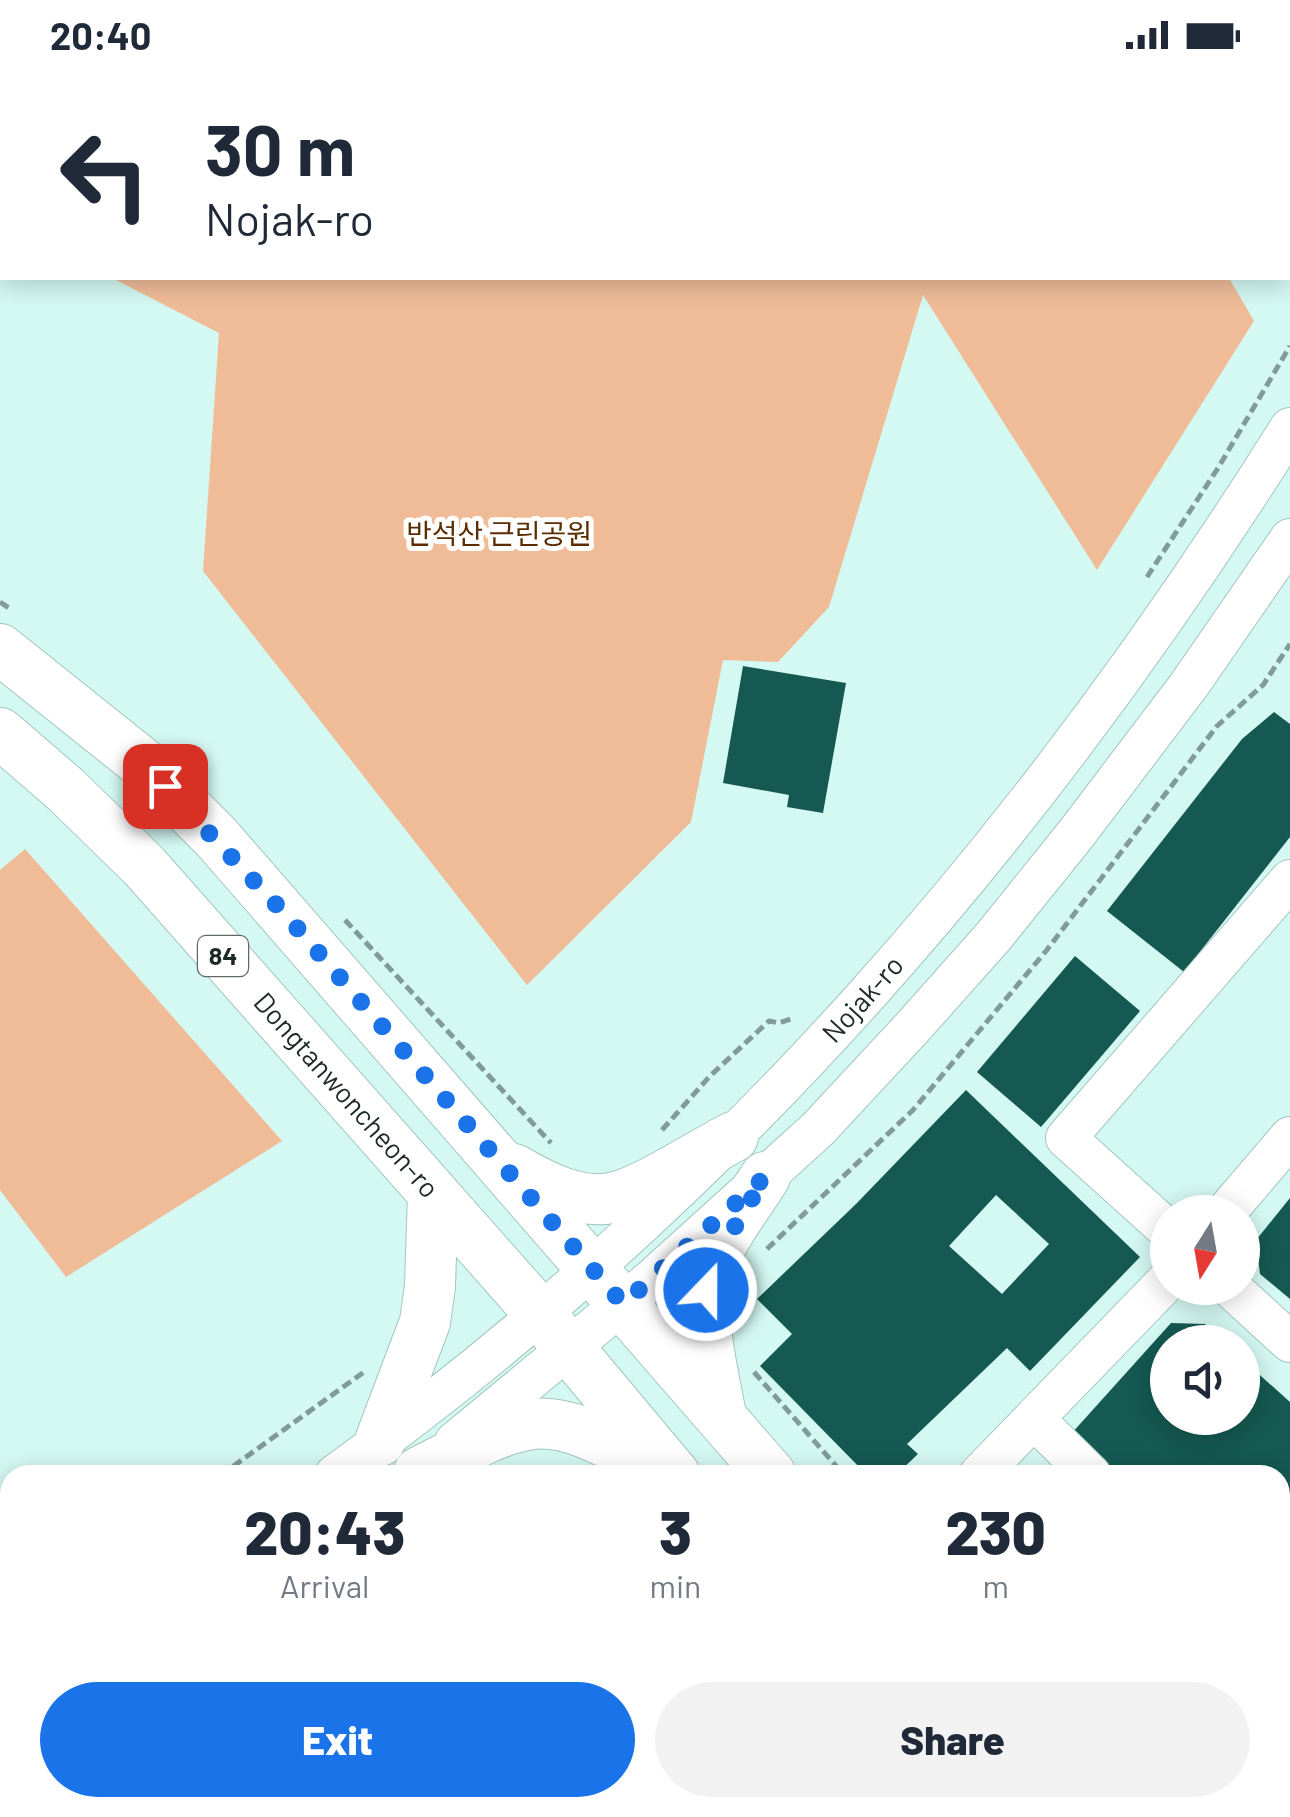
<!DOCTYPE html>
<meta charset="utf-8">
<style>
:root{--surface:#fff;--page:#f2f2f3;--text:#1f2937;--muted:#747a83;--accent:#1a73e8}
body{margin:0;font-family:Barlow,"Noto Sans KR",sans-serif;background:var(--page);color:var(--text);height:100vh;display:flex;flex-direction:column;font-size:38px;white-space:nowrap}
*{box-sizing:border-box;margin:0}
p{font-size:32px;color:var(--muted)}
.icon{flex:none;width:55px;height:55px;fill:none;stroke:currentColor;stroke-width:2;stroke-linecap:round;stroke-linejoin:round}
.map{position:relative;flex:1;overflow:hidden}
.sheet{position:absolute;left:0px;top:1395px;width:1290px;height:352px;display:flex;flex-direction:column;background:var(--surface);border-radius:30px 30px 0 0;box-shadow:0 5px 25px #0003}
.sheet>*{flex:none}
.banner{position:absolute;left:0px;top:0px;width:1290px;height:210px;box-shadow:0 5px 25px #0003;background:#fff;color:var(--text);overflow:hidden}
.needle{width:65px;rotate:191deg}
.controls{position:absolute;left:1150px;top:1125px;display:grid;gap:20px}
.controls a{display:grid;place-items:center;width:110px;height:110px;border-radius:50%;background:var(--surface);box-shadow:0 5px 25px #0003;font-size:50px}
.pin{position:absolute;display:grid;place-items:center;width:85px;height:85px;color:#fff;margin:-42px;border-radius:20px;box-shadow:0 5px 15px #0006}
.me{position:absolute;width:110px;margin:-55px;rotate:22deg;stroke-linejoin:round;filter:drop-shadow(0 0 8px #0008)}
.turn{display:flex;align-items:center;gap:35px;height:210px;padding:0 40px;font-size:45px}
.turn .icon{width:130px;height:130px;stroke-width:2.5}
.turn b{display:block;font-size:70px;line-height:85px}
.eta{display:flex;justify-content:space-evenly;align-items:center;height:170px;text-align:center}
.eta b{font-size:60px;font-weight:800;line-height:70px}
.primary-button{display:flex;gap:20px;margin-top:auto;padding:20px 40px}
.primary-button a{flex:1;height:115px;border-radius:60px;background:var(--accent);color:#fff;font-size:40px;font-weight:800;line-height:115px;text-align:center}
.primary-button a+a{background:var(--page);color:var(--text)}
.status{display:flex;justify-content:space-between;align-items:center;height:70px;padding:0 50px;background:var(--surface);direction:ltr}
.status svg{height:28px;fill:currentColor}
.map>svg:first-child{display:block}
</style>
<div class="status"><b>20:40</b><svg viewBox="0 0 49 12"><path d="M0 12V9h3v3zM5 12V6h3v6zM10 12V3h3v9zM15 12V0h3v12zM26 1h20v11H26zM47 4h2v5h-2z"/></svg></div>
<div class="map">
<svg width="1290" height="1747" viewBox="0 0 1290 1747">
<rect width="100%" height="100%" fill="#d4f8f2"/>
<!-- green -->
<g fill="#f0bc98">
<path d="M0,0H1248L2,2V151Z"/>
<path d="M112,208H1229L1254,251L1097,500L923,225L829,537L778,592L723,590L691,752L527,915L203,501L219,263Z"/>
<path d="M25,779L282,1071L66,1207L0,1120V800Z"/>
</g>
<!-- building -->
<g fill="#155952" fill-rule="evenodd">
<path d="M743,596L846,613L823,743L787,737L789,725L723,713Z"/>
<path d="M1274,642L1290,654V767L1184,902L1107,841L1242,669Z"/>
<path d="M1075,886L1140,941L1041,1057L977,1002Z"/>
<path d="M966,1020L1140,1187L1030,1301L1007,1278L907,1374L918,1384L896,1405H867L760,1296L792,1264L757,1229L856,1134ZM996,1125L1049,1174L1002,1224L949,1176Z"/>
<path d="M1290,1128V1229L1260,1204L1256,1170Z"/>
<path d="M1171,1253L1205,1254L1225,1272H1168V1348H1242V1289L1290,1332V1477L1280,1487V1405H1116L1071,1364Z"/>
<path d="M1280,1665L1290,1676V1701L1285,1706L1290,1712V1747H1173L1165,1738H1280Z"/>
<path d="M620,1738H737V1747H629Z"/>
</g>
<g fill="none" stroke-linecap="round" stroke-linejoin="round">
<defs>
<g id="minor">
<path d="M1226,1142L1290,1067"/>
<path d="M1168,1160L1066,1068L1290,810"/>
<path d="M1231,1218L1290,1272"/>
<path d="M1035,1350L1091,1405"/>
<path d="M455,1372L650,1211L818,1059L911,959L993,867L1076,764L1189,615L1290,469"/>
<path id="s1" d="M335,1405C727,1122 1034,766 1290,358"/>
<path d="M979,1405L1168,1210"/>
<path d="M0,1449L10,1461"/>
<path d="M1280,1520L1290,1509"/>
<path d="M1280,1591L1290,1601"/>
<path d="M0,1625L10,1620"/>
<path d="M0,1679L10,1674"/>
<path d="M464,1747L466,1738"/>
</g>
<g id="major">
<path d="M0,579L140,691L216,767L771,1405"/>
<path id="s2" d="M0,663L65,719L144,796L541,1245L675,1405"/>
<path d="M514,1099C543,1116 581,1136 616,1127C647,1119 702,1083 733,1067"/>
<path d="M721,1346C713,1298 695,1241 713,1193C725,1163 748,1134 765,1107"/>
<path d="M380,1371L425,1252L430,1216L433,1123"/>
<path d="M419,1402C453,1386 489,1362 527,1355C570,1346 622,1381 658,1400"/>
<path d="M963,1738L971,1747"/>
<path d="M1058,1738L1066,1747"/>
</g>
</defs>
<!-- minor casing -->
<use href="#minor" stroke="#a3c6c0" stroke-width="42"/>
<!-- major casing -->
<use href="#major" stroke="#a3c6c0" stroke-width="52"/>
<!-- path -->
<g stroke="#829b97" stroke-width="5" stroke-dasharray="10 5" stroke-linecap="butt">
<path d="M1202,0L1205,2"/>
<path d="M1147,507L1218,398L1290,276"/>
<path d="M0,532L12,540"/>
<path d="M345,850L551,1073"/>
<path d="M662,1060L710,1006L769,951L779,953L794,948"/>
<path d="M767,1179L913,1040L1046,881L1217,656L1263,615L1290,574"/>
<path d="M754,1302L844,1405"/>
<path d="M221,1405L364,1302"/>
<path d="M0,1518L10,1533"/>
<path d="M0,1557L10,1545"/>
<path d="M1280,1644L1290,1655"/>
<path d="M0,1724L10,1719"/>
<path d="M888,1738L897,1747"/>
<path d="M1134,1738L1142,1747"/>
</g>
<!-- minor -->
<use href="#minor" stroke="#fff" stroke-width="40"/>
<!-- major -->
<use href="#major" stroke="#fff" stroke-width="50"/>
</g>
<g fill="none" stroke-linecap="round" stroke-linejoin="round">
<!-- route -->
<path stroke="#1a73e8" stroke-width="18" stroke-dasharray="0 32.4" d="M165,716L285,844L623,1234L765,1107L714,1191L706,1220"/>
</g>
<g text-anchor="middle" stroke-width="10" stroke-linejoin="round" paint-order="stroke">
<!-- shield labels -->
<rect fill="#fff" stroke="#606968" stroke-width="2.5" x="198" y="866" width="50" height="40" rx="8"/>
<g font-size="25" font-weight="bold" fill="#1c2927">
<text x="223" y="895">84</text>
</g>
<!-- park labels -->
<g font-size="28" fill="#5b2d01" stroke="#fff">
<text x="499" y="474">반석산 근린공원</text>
</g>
<!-- street labels -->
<g font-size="28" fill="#1c2927" stroke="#fff">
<text dy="10" stroke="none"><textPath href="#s1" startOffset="712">Nojak-ro</textPath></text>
<text dy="10" stroke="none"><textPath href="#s2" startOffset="502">Dongtanwoncheon-ro</textPath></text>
</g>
</g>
</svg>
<div class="controls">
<a><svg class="needle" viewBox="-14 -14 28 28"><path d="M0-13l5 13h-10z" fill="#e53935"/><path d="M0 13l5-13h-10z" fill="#747a83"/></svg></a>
<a><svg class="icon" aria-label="sound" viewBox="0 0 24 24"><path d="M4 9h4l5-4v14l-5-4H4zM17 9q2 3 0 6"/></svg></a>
</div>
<div class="pin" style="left:165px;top:716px;background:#d93025"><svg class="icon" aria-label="arrive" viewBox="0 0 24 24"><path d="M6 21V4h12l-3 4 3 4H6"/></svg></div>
<svg class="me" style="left:706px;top:1220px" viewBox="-20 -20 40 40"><circle r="17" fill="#1a73e8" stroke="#fff" stroke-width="3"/><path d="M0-11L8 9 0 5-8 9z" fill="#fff"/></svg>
<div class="banner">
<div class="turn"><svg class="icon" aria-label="left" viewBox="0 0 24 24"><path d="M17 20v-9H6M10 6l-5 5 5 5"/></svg><div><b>30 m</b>Nojak-ro</div></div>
</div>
<section class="sheet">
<div class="eta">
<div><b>20:43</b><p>Arrival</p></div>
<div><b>3</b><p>min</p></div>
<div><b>230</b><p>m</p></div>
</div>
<div class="primary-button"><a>Exit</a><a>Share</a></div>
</section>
</div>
